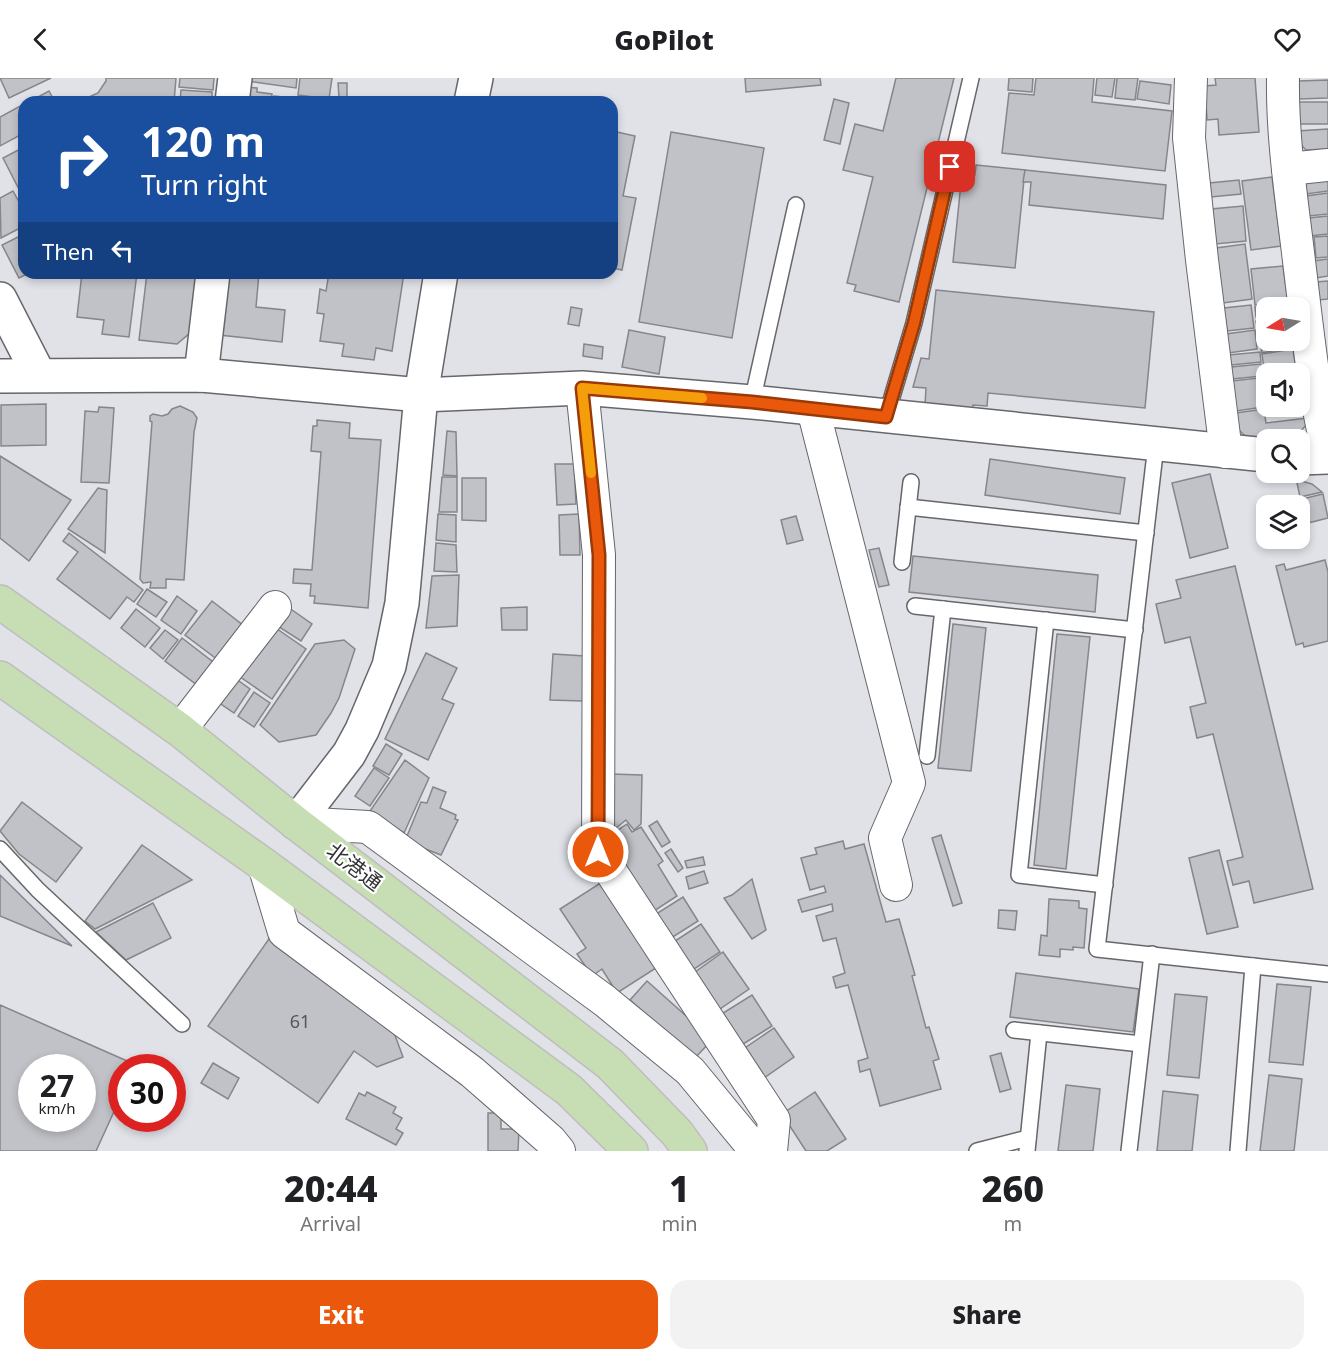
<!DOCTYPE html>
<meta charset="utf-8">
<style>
:root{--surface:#fff;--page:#f2f2f2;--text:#202124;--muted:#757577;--accent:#ea580c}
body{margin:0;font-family:"Noto Sans","Noto Sans JP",sans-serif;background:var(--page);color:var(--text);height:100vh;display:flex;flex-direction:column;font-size:22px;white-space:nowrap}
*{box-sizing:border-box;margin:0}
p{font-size:20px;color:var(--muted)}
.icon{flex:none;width:33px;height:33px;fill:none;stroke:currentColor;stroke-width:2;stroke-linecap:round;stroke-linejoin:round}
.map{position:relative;height:1073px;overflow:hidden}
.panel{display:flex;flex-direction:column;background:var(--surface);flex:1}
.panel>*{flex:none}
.top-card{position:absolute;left:18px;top:18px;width:600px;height:183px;border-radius:18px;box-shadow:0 3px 9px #0003;background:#1a4fa0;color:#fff;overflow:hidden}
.needle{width:39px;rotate:259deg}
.buttons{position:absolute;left:1256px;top:219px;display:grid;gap:12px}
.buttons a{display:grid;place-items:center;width:54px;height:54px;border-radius:12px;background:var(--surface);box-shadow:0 3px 9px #0003;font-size:30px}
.speed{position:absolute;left:18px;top:976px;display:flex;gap:12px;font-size:30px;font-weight:700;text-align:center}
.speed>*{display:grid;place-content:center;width:78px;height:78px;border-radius:50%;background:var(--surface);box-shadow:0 3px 9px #0003;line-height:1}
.speed small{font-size:15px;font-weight:400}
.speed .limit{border:9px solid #d22;background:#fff;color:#111}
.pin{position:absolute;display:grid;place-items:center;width:51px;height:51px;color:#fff;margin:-26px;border-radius:12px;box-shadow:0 3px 9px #0006}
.me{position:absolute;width:66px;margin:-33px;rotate:0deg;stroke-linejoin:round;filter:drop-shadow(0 0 4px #0008)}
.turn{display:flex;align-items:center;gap:21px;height:126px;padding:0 24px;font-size:27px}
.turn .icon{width:78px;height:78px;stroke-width:2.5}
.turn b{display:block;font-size:42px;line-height:51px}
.then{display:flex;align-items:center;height:57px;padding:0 24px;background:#0003;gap:12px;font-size:22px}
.eta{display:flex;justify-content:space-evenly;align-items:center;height:102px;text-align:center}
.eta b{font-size:36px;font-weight:800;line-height:42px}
.cta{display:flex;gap:12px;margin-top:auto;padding:12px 24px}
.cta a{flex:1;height:69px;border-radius:18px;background:var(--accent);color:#fff;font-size:24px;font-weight:800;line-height:69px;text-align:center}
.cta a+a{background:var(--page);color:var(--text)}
header{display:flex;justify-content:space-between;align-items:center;height:78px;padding:0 24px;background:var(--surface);font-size:27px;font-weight:800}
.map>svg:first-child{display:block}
</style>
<header><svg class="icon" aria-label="back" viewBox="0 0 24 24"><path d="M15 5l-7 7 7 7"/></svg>GoPilot<svg class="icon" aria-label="heart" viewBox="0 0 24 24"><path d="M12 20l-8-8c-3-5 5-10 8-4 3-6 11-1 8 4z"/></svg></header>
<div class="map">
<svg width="1328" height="1073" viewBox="0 0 1328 1073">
<rect width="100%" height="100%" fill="#e1e2e8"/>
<!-- building -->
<g fill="#c1c2c7" stroke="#85868b" stroke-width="1.5" fill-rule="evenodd">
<path d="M0,0H51L9,20Z"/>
<path d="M106,0H176L174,24H78L98,15L106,3Z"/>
<path d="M180,0H214L213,12L179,9Z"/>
<path d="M240,0H297L296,10L240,2Z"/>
<path d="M300,0H332L329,21L298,17Z"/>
<path d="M745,0H820L821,7L746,14Z"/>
<path d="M896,0H954L899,224L854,213L856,207L847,205L873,99L843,92L855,46L883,53Z"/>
<path d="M1009,0H1033L1032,14L1008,12Z"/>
<path d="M1036,0H1094L1092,24L1172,33L1165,93L1002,75L1009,15L1034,17Z"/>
<path d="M1097,0H1115L1112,19L1095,17Z"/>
<path d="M1117,0H1138L1135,22L1115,20Z"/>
<path d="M1215,0H1255L1259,54L1219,57L1218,41L1207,42L1205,8L1216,7Z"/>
<path d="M1328,2V20L1299,21V3Z"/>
<path d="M1140,3L1171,7L1169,26L1137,21Z"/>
<path d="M338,5H347V19H339Z"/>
<path d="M240,8L257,10V14L272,16L271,24H255L256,19L239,17Z"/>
<path d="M181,12L212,14V24H180Z"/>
<path d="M49,13L55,24H29Z"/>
<path d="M274,18L320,23V24H274Z"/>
<path d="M834,21L849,25L840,66L824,62Z"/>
<rect x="1295" y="24" width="33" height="22"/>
<path d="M24,26V55L0,68V39Z"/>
<path d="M1328,51V71L1306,72L1298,64L1297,53Z"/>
<path d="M617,54L635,58L623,118L636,120L622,192L612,190V80Z"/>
<path d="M671,54L764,70L732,260L639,244Z"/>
<path d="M24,69V121L3,80Z"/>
<path d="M976,87L1025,92L1015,190L953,184L962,95L975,97Z"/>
<path d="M1025,92L1166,107L1163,141L1029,127L1031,104H1023Z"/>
<path d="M1328,97V113L1306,116L1305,106L1311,99Z"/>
<path d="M1272,99L1281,168L1251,172L1242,103Z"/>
<path d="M1239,102L1241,116L1211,119L1209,105Z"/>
<path d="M13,113L24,133V148L1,160L0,120Z"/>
<path d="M1328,115V136L1308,138L1306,118Z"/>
<path d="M1243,128L1246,163L1215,166L1211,131Z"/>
<path d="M1328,138V156L1309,158L1308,140Z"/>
<path d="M24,156V195H29L19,200L2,167Z"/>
<path d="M1328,158V179L1316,180L1314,159Z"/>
<path d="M1245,166L1252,221L1223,225L1216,170Z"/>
<path d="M1328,181V198L1316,200L1313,183Z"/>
<path d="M1283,188L1288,224L1255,227L1251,191Z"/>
<path d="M82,195H137L129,259L102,256L104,242L77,239Z"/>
<path d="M147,195H196L190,255L177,266L139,262Z"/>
<path d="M226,195H259L256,229L285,232L282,264L219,257Z"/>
<path d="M329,195H404L392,273L376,270L374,282L342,278L344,266L320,263L324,236L317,235L320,211L326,213Z"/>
<path d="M1328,203V221L1318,222L1316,204Z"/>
<path d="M936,212L1154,234L1145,330L988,315L987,328L973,327V332L925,327L926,310L913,309L921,280L929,281Z"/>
<path d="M1288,225V230H1266V238L1256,239L1255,229Z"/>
<path d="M1251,227L1254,250L1227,253L1224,230Z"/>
<path d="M571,229L582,231L579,248L568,246Z"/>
<path d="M1266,241V262H1292L1293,269L1262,275L1256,243Z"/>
<path d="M629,252L665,259L659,296L622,289Z"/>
<path d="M1255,252L1257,271L1228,275L1226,256Z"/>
<path d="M584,266L603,269L602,281L583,278Z"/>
<path d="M1293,271L1296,292L1266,296L1265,298L1262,276Z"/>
<path d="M1260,274L1261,284L1231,287L1229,277Z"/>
<path d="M1261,286L1262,298L1232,301L1231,289Z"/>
<path d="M1259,300L1263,329L1236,333L1232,303Z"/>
<path d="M1299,320H1301L1303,329L1266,335L1264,326L1266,328H1299Z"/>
<path d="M46,326V367L1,368V327Z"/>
<path d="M180,328L193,334L197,340L194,354L184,502L166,501V510H150L151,504L143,505L140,501L152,344L150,343V338L153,336L162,338L168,336L172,331Z"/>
<path d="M99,329L114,330L109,405L81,404L85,333L98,334Z"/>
<path d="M1264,331L1266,345L1307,340L1308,345L1297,357L1247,360L1237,350L1236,335Z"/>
<path d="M317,342L350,345L349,360L381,362L368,530L314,525L315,518H310L311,506L293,505L294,491L312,492L321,374L311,373L313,348H317Z"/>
<path d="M447,353L456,354L457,398L443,397Z"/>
<path d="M0,378L71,422L29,483L0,460Z"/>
<path d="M990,381L1125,400L1120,436L985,417Z"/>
<path d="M555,386H574L576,426L557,427Z"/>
<path d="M1210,396L1228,470L1190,480L1172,405Z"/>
<path d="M442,399H457V434H439Z"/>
<path d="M462,400H486V443L462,442Z"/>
<path d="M1301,403L1312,406L1322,414L1300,419L1297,405Z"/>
<path d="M98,410L107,412L105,475L68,451Z"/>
<path d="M1323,416L1328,440L1308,445L1302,421Z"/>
<path d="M438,436L456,437V464L436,462Z"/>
<path d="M579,436L580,477H560L559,437Z"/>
<path d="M796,438L803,462L787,466L781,442Z"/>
<path d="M69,455L143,512L134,524L127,519L110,541L57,501L78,474L63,463Z"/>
<path d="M436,465L456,467L457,494L434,493Z"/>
<path d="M879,470L889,507L879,509L869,472Z"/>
<path d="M913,478L1098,497L1095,534L909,514Z"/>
<path d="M1325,482L1328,494V563L1304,569L1303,565L1296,567L1276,488L1284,486L1286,492Z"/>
<path d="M1235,488L1313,811L1254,825L1249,803L1233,807L1227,783L1243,779L1213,656L1197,660L1190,629L1206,625L1190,559L1165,565L1156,526L1181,520L1176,502Z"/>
<path d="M459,497L457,548L426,550L432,498Z"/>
<path d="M147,511L167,524L156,539L137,526Z"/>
<path d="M177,518L197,533L181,556L161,542Z"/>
<path d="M212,523L244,548L218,582L185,557Z"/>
<path d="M285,527L312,546L301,563L273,545Z"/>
<path d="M527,529V552H502L501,530Z"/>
<path d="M136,531L160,550L145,569L121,550Z"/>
<path d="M270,546L306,571L272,621L236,596Z"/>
<path d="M953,546L986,550L971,693L938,690Z"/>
<path d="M165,552L178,562L163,581L150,570Z"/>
<path d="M1057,556L1090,559L1066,791L1034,787Z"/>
<path d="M182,560L217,587L201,610L165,583Z"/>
<path d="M344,562L355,571L339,620L331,635L316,657L279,664L260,647L315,566Z"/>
<path d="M426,575L457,590L442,621L454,626L428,682L385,661Z"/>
<path d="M553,576L585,578L583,623L550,622Z"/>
<path d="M232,598L250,611L234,635L215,622Z"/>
<path d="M254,614L270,625L254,649L238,638Z"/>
<path d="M386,666L402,676L389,697L373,688Z"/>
<path d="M405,682L429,700L404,755L370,733Z"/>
<path d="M374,690L389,700L370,728L355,718Z"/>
<path d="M611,696L642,697L641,746L634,752L626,742L611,754Z"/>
<path d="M433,709L446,714L440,730L456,737L455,741L458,742L441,777L423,770L412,764L407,758L421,724L427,725Z"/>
<path d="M22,724L82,770L56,804L19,776L0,753Z"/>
<path d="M657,743L670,764L662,769L649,748Z"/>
<path d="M627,746L632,754L641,749L663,783L658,787L677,818L651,835L611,774L612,756Z"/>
<path d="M941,757L962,825L953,828L932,760Z"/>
<path d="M843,763L845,771L864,766L886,844L899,841L915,897L912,898L926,950L929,949L939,981L933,983L941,1011L880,1028L870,991L860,994L858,983L868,980L848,907L836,910L833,899L845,895L836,860L823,863L816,838L833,833L832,826L802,834L798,822L826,814L824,808L810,812L801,780L817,776L815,770Z"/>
<path d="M142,767L192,802L95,851L85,843Z"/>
<path d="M671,771L683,790L678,794L665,775Z"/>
<path d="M1219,772L1238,849L1207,856L1189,780Z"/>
<path d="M703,779L705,787L687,790L685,783Z"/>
<path d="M704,793L708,805L689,811L686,799Z"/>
<path d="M0,797L72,868L0,838Z"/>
<path d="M752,801L766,852L752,861L724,820L732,817Z"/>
<path d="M602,804L656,890L617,915L602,891L592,898L577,876L586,870L560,831Z"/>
<path d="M683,819L698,843L668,862L653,838Z"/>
<path d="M1049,821L1079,823V830L1087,831L1084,870L1073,869V872L1060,871V879L1039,877L1041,857L1047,858Z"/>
<path d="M153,825L171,860L126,882L96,854Z"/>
<path d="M999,832L1017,833L1015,852L998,850Z"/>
<path d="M701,846L720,874L688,895L669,867Z"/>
<path d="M271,858L389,941L403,979L377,989L354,973L318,1025L208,948Z"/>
<path d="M723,874L749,911L717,933L691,897Z"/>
<path d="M1016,895L1139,911L1133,954L1010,939Z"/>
<path d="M647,903L703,953L709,965L695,980L630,922Z"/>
<path d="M1277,906L1311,909L1303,987L1269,984Z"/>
<path d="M1175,916L1207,919L1199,1000L1167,997Z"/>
<path d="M752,917L772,948L740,968L720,937Z"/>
<path d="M0,927L134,986L133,990H122V1016L96,1073H0ZM32,990H82V1041H32Z"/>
<path d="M774,950L794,979L761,1002L742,972Z"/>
<path d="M1001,975L1011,1011L1000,1014L990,978Z"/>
<path d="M213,985L239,1000L228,1021L201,1005Z"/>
<path d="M1269,997L1302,1001L1294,1073H1260Z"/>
<path d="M1066,1007L1100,1011L1093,1073H1058Z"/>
<path d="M1163,1013L1198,1017L1192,1073H1157Z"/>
<path d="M367,1014L396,1029L393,1035L402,1040L396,1051L403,1055L396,1067L346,1041L359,1015L365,1018Z"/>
<path d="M815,1014L846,1061L827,1073H806L782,1036Z"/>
<path d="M488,1035H501V1051H519L518,1073H488Z"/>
</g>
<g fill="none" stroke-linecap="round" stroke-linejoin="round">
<defs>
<g id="lane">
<path d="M752,324L796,127"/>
<path d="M886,339L914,245L971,0"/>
<path d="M1156,367L1097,871L1328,896"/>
<path d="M908,429L1146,455"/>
<path d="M902,484L911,404"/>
<path d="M915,528L1135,552"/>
<path d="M1046,542L1019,797L1105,807"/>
<path d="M927,678L943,531"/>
<path d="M0,771L38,812L182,946"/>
<path d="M1014,952L1141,966"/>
<path d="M977,1073L1028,1060"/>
<path d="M1027,1073L1039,955"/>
<path d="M1129,1073L1152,876"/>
<path d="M1238,1073L1253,888"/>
</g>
<g id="street">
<path d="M1191,0L1189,60L1202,182L1226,374"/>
<path d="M1283,0C1282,61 1292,123 1299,183C1307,247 1313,312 1328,375"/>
<path d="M1288,91L1328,87"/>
<path d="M582,310L599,477L598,774L774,1042L771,1073"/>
<path d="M813,331L909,705L885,760L896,807"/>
<path d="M180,652L275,529"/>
<path d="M296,745L368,749L605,923L690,993L756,1073"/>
<path d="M264,787L284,854L472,994L550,1062L559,1073"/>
</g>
<g id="secondary">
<path d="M232,24L235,0"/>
<path d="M471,24L476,0"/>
<path d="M0,221L39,297"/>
<path d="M201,297L213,195"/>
<path d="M0,298L201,297L421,317L582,310L752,324L1266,377"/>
<path d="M1299,380L1328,379"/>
<path d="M296,745L349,676L362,652L389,588L402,525L421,317L441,195"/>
</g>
<g id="primary">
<path d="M0,524L180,652L296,745L610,986L677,1055L690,1073"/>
<path d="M0,600L264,787L569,1012L631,1073"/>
</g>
</defs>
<!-- lane casing -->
<use href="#lane" stroke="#66676b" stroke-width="18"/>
<!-- street casing -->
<use href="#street" stroke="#66676b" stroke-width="34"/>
<!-- secondary casing -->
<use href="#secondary" stroke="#66676b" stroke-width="36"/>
<!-- primary casing -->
<use href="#primary" stroke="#bebebe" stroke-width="36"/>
<!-- lane -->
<use href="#lane" stroke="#fff" stroke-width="15"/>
<!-- street -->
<use href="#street" stroke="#fff" stroke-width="32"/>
<!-- secondary -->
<use href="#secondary" stroke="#fff" stroke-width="33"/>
<!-- primary -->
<use href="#primary" stroke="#c7ddb3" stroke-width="33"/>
</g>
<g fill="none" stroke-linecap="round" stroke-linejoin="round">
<defs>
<path id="route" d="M598,774L599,477L582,310L752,324L886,339L914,245L950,89"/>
</defs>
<!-- route casing -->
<use href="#route" stroke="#983908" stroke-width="15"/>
<!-- route -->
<use href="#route" stroke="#ea580c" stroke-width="10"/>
<!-- slow -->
<path stroke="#f59e0b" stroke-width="10" d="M591,395L582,310L702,320"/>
</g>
<g text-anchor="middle" stroke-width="4.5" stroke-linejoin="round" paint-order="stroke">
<!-- number labels -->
<g font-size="18" fill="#56575a">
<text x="300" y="950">61</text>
</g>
<!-- street labels -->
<g font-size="21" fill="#333335" stroke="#fff">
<text transform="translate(354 789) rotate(37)" y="7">北港通</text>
</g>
</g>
</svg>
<div class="buttons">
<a><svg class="needle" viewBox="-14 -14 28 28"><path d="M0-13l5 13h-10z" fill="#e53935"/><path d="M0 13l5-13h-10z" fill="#757577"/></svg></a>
<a><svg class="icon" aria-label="sound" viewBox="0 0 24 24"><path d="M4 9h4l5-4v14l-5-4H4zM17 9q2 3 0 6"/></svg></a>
<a><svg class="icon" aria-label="search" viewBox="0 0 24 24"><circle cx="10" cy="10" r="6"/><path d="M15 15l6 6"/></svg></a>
<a><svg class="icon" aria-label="layers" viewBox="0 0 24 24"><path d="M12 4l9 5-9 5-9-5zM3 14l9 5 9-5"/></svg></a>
</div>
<div class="speed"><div>27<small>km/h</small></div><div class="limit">30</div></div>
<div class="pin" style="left:950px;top:89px;background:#d93025"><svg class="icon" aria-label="arrive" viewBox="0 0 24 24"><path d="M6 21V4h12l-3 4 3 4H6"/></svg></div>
<svg class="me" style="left:598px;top:774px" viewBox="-20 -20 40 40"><circle r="17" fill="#ea580c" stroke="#fff" stroke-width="3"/><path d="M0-11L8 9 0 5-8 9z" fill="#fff"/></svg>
<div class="top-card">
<div class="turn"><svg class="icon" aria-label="right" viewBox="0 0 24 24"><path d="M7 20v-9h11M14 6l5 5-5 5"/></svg><div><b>120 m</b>Turn right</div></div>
<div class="then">Then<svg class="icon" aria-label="left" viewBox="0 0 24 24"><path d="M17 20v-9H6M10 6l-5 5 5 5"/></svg></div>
</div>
</div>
<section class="panel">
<div class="eta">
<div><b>20:44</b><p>Arrival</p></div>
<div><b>1</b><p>min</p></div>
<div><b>260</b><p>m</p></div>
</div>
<div class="cta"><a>Exit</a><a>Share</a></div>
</section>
